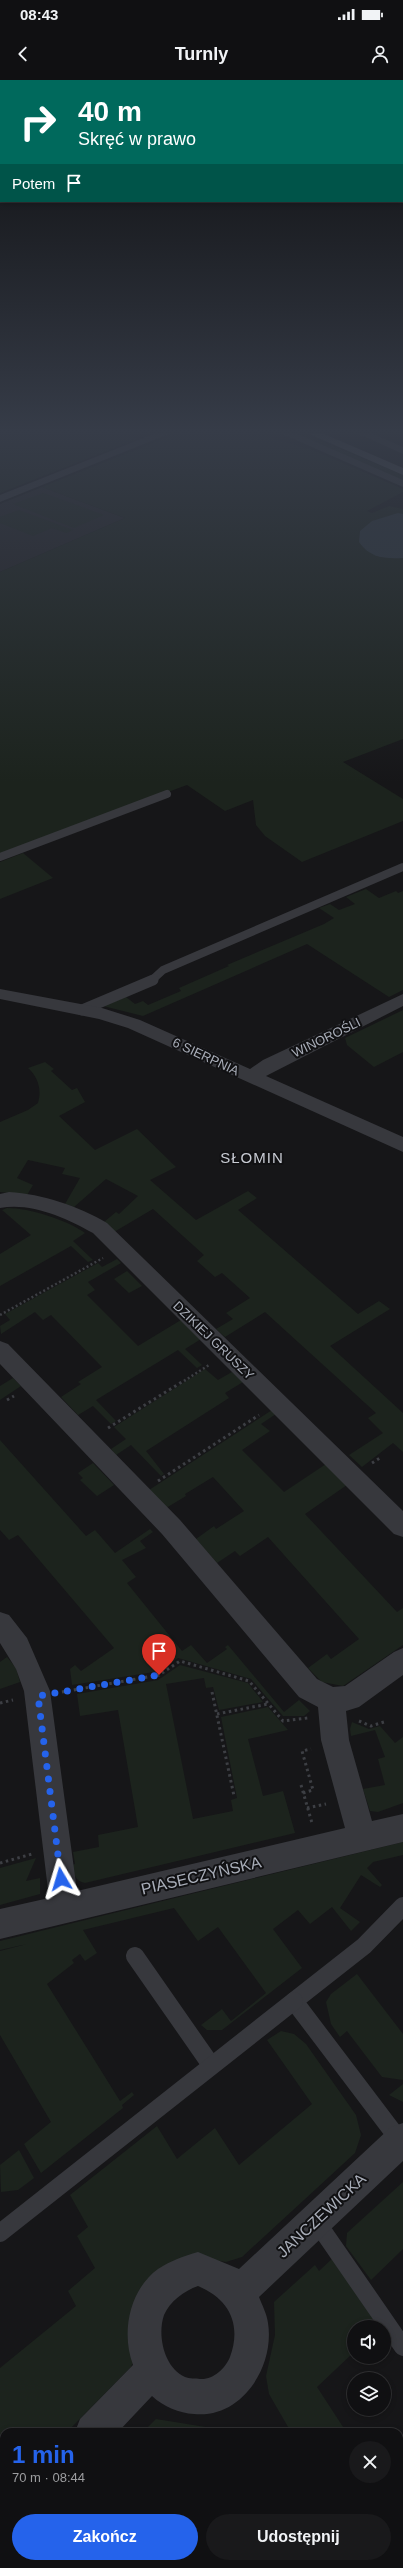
<!DOCTYPE html>
<html lang="pl">
<meta charset="utf-8">
<style>
:root{--surface:#101012;--page:#19191b;--text:#f1f3f6;--muted:#9c9d9f;--line:#303032;--accent:#2563eb}
body{margin:0;font-family:Helvetica,sans-serif;background:var(--page);color:var(--text);height:100vh;display:flex;flex-direction:column;font-size:15px;white-space:nowrap}
*{box-sizing:border-box;margin:0}
p{font-size:13px;color:var(--muted)}
.icon{flex:none;width:22px;height:22px;fill:none;stroke:currentColor;stroke-width:2;stroke-linecap:round;stroke-linejoin:round}
.map{position:relative;flex:1;overflow:hidden}
.drawer{position:absolute;left:0px;top:2348px;width:403px;height:140px;display:flex;flex-direction:column;background:var(--surface);border-radius:12px 12px 0 0;box-shadow:0 2px 6px #0003,0 0 0 1px var(--line)}
.drawer>*{flex:none}
.banner{position:absolute;left:0px;top:0px;width:403px;height:122px;box-shadow:0 2px 6px #0003,0 0 0 1px var(--line);background:#00695c;color:#fff;overflow:hidden}
.controls{position:absolute;left:347px;top:2240px;display:grid;gap:8px}
.controls a{display:grid;place-items:center;width:44px;height:44px;border-radius:50%;background:var(--surface);box-shadow:0 2px 6px #0003,0 0 0 1px var(--line);font-size:20px}
.pin{position:absolute;display:grid;place-items:center;width:34px;height:34px;color:#fff;margin:-41px -17px;border-radius:50% 50% 50% 0;rotate:-45deg;box-shadow:0 0 4px #0007}
.pin .icon{rotate:45deg}
.me{position:absolute;width:44px;margin:-22px;rotate:353deg;stroke-linejoin:round;filter:drop-shadow(0 0 3px #0008)}
.turn{display:flex;align-items:center;gap:14px;height:84px;padding:0 12px;font-size:18px}
.turn .icon{width:52px;height:52px;stroke-width:2.5}
.turn b{display:block;font-size:28px;line-height:34px}
.then{display:flex;align-items:center;height:38px;padding:0 12px;background:#0003;gap:8px;font-size:15px}
.round{display:grid;place-items:center;flex:none;width:42px;height:42px;border-radius:21px;background:var(--page)}
.headline{display:flex;align-items:center;justify-content:space-between;height:68px;padding:0 12px}
h1{font-size:24px;font-weight:800;line-height:30px;color:var(--accent)}
.cta{display:flex;gap:8px;margin-top:auto;padding:8px 12px}
.cta a{flex:1;height:46px;border-radius:24px;background:var(--accent);color:#fff;font-size:16px;font-weight:800;line-height:46px;text-align:center}
.cta a+a{background:var(--page);color:var(--text)}
.status{display:flex;justify-content:space-between;align-items:center;height:28px;padding:0 20px;background:var(--surface);direction:ltr}
.status svg{height:11px;fill:currentColor}
header{display:flex;justify-content:space-between;align-items:center;height:52px;padding:0 12px;background:var(--surface);font-size:18px;font-weight:800}
.map>svg:first-child{display:block}
</style>
<div class="status"><b>08:43</b><svg viewBox="0 0 49 12"><path d="M0 12V9h3v3zM5 12V6h3v6zM10 12V3h3v9zM15 12V0h3v12zM26 1h20v11H26zM47 4h2v5h-2z"/></svg></div>
<header><svg class="icon" aria-label="back" viewBox="0 0 24 24"><path d="M15 5l-7 7 7 7"/></svg>Turnly<svg class="icon" aria-label="person" viewBox="0 0 24 24"><circle cx="12" cy="8" r="4"/><path d="M4 21q1-7 8-7t8 7"/></svg></header>
<div class="map">
<svg width="403" height="2488" viewBox="0 0 403 2488">
<rect width="100%" height="100%" fill="#161618"/>
<!-- built -->
<path fill="#222225" d="M42,407L125,438L0,492V424Z"/>
<!-- green -->
<g fill="#1c231d">
<path d="M0,353H125L137,359L0,413Z"/>
<path d="M178,353H196L203,356L211,353H265L274,359L310,369L403,409V412L367,431L372,433L389,426L403,429V659L343,682L403,719V741L302,782L265,756L256,745L253,720L225,731L187,705L0,774V492L125,438L42,407Z"/>
<path d="M291,353H301L403,395V401Z"/>
<path d="M43,413L104,435L74,448L13,424Z"/>
<path d="M19,430L73,450L66,453L52,448L33,456L0,443V437Z"/>
<path d="M23,773L53,798L0,819V782Z"/>
<path d="M366,809L379,818L396,811L398,813L403,811V910L389,917L307,864L143,936L103,926L126,917L135,924L143,921L148,925L181,911L179,908L229,886L227,885L324,844L334,838L319,828L330,824L339,830L355,824L346,817Z"/>
<path d="M403,930V972L374,987L347,965L345,958Z"/>
<path d="M45,982L54,989L51,991L72,1010L77,1008L85,1022L59,1036L95,1070L137,1049L176,1087L150,1100L196,1140L248,1111L257,1118L238,1130L358,1234L379,1221L390,1229L330,1266L403,1333V1372L393,1363L362,1387L349,1375L383,1353L368,1338L376,1333L265,1232L225,1257L216,1249L233,1239L226,1233L250,1218L222,1193L215,1197L197,1181L204,1175L153,1129L114,1152L104,1142L116,1132L119,1134L138,1116L106,1099L74,1127L65,1124L80,1098L62,1094L65,1088L28,1080L17,1098L33,1105L27,1115L0,1112V1042L28,1030L38,1023C42,1009 38,997 28,988Z"/>
<path d="M7,1128C30,1128 67,1140 85,1153L73,1161L93,1180L88,1182L71,1166L0,1206V1174L31,1155L2,1130Z"/>
<path d="M117,1179L121,1183L88,1202L95,1210L87,1215L138,1266L181,1240L201,1259L185,1269L202,1285L197,1288L178,1270L96,1320L116,1341L111,1344L93,1326L78,1335L61,1317L81,1304L78,1302L102,1287L51,1235L43,1240L35,1232L1,1254L0,1246L10,1240L5,1234L98,1183L102,1187Z"/>
<path d="M127,1191L142,1206L129,1213L114,1199Z"/>
<path d="M205,1289L218,1300L232,1292L243,1302L225,1313L229,1318L146,1371L164,1394L161,1396L131,1365L116,1375L111,1369L126,1359L114,1347Z"/>
<path d="M13,1298L21,1306L0,1320V1306Z"/>
<path d="M272,1330L276,1334L261,1344L270,1351L242,1370L284,1412L326,1384L347,1405L305,1434L397,1532L403,1528V1565L343,1606L322,1602L308,1588L327,1574L331,1579L359,1559L268,1457L240,1476L235,1471L217,1483L196,1459L214,1446L216,1449L244,1431L213,1397L185,1414L186,1416L166,1428L149,1410Z"/>
<path d="M0,1360L86,1456L95,1450L115,1473L150,1449L153,1452L140,1461L146,1468L122,1480L136,1497L127,1503L182,1571L191,1565L207,1583L227,1569L225,1567L228,1565L284,1632L299,1620L310,1631L304,1636H283L251,1599L178,1578L160,1591L72,1605L70,1589L75,1585L81,1591L114,1568L18,1455L9,1460L0,1450Z"/>
<path d="M93,1383L114,1405L97,1416L80,1400L83,1398L78,1393Z"/>
<path d="M7,1577L16,1588L20,1602L0,1609V1582Z"/>
<path d="M180,1585L248,1603L263,1622L219,1630L213,1607L206,1608L204,1598L166,1604L193,1739L233,1731L231,1720L237,1718L221,1637L268,1627L288,1650L248,1659L263,1716L283,1711L295,1753L85,1803C75,1801 74,1795 72,1785L75,1784L73,1772L99,1767L98,1755L138,1747L118,1630L80,1636L77,1614L158,1600Z"/>
<path d="M352,1642L369,1649L380,1646L395,1663L403,1657V1723L378,1732L370,1731L363,1709L385,1705L378,1679L385,1677L375,1650L351,1656L350,1649Z"/>
<path d="M403,1762V1775L373,1782L367,1788L382,1805L380,1807L361,1795L340,1828L360,1842L351,1851L332,1827L310,1844L298,1830L273,1849L302,1888L222,1950H207L201,1945L222,1929L231,1941L266,1913L218,1847L198,1861L174,1828L83,1850L97,1873L85,1881L80,1874L72,1880L74,1883L47,1904L120,2021L132,2012L134,2015L122,2025L123,2028L41,2093L24,2064L51,2042L0,1955V1871L27,1864L0,1870V1861Z"/>
<path d="M36,1778L26,1801L40,1798V1814L0,1825V1788Z"/>
<path d="M357,1894L403,1954V2000L382,1997L347,1951L340,1957L331,1944L326,1922L331,1914Z"/>
<path d="M281,1951L294,1954L306,1964L356,2035L361,2055L355,2073L242,2177L226,2182L200,2178L134,2280L131,2287L67,2352H4V2415L0,2419V2288L76,2226L68,2211L95,2188L77,2156L88,2147L70,2115L157,2046L177,2079L215,2048L239,2085L312,2024L267,1960Z"/>
<path d="M403,2004V2022L389,2015Z"/>
<path d="M19,2070L34,2098L18,2110L1,2112L0,2085Z"/>
<path d="M403,2102V2169L371,2200L346,2166L347,2153Z"/>
<path d="M333,2178L380,2247H354V2272L317,2307L345,2350L344,2352H291L269,2314L266,2296L275,2255L274,2222L315,2185L319,2191Z"/>
<path d="M156,2339L218,2349L220,2352H143Z"/>
<path d="M400,2431L403,2436V2488H372L369,2484H399Z"/>
<path d="M50,2484H144L140,2488H52Z"/>
<path d="M213,2484H295L297,2488H215Z"/>
</g>
<!-- water -->
<path fill="#2c353c" d="M398,433L403,434V478C385,479 370,478 359,462L360,451L372,441Z"/>
<g fill="none" stroke-linecap="round" stroke-linejoin="round">
<!-- path-far1 -->
<g stroke="#3d3f44" stroke-width="2.5" stroke-dasharray="2 2.5" stroke-linecap="butt">
<path d="M0,1235L103,1178"/>
<path d="M184,1301L209,1285"/>
</g>
<!-- path -->
<g stroke="#3d3f44" stroke-width="3" stroke-dasharray="2.5 3.5" stroke-linecap="butt">
<path d="M7,1320L14,1316"/>
<path d="M108,1348L185,1300"/>
<path d="M372,1383L380,1378"/>
<path d="M158,1401L259,1335"/>
<path d="M62,1612L159,1595L180,1581L249,1601L283,1641L308,1638"/>
<path d="M212,1612L234,1716"/>
<path d="M0,1623L13,1620"/>
<path d="M217,1634L268,1624"/>
<path d="M359,1641L371,1646L384,1642"/>
<path d="M301,1705L312,1743"/>
<path d="M303,1713L313,1710L302,1671L311,1669"/>
<path d="M307,1728L326,1724"/>
<path d="M0,1783L32,1774"/>
</g>
<!-- service-far2 -->
<g stroke="#37383d" stroke-width="8">
<path d="M0,777L167,714"/>
<path d="M151,901L163,890L403,787"/>
</g>
<!-- service-far1 -->
<path stroke="#37383d" stroke-width="11" d="M82,930L153,900"/>
<!-- service -->
<g stroke="#37383d" stroke-width="18">
<path d="M135,1876L211,1985"/>
<path d="M400,2061L294,1921L364,1866L403,1826"/>
<path d="M316,2141L403,2267"/>
<path d="M0,2153L294,1921"/>
</g>
<!-- minor -->
<g fill="#37383d" fill-rule="evenodd">
<path d="M156,353H171L0,422V415Z"/>
<path d="M280,353H295L403,400V407Z"/>
<path d="M357,353H371L403,367V374Z"/>
<path d="M0,909L102,928L140,940L250,989L263,980L403,914V926L266,996L403,1057V1072L128,948L99,939L0,919Z"/>
<path d="M9,1112C43,1114 78,1126 107,1143L403,1431V1457L394,1454L93,1153C66,1138 31,1122 0,1128V1114Z"/>
<path d="M0,1261L8,1264L180,1440L317,1599L333,1607L345,1606L394,1572L403,1568V1595L359,1627L346,1631L349,1660L372,1741L403,1734V1762L0,1859V1829L49,1818L24,1611L16,1589L0,1563V1532L9,1535L27,1558L50,1611L77,1811L345,1748L321,1660L318,1627L299,1617L162,1454L0,1284Z"/>
<path d="M403,2043V2081L259,2217C262,2225 267,2234 268,2243C275,2287 241,2339 194,2334C179,2333 164,2327 152,2316L118,2352H75L80,2339L133,2285C121,2253 129,2210 158,2189C170,2181 184,2176 198,2172L239,2189L391,2047ZM198,2206C229,2219 242,2244 230,2277C225,2289 213,2300 200,2299C196,2298 189,2299 185,2297C164,2288 157,2255 164,2235C170,2221 184,2211 198,2206Z"/>
<path d="M4,2425V2465L0,2467V2427Z"/>
<path d="M4,2482V2484H41L43,2488H5L3,2484Z"/>
</g>
<!-- primary -->
<path fill="#53555c" fill-rule="evenodd" d="M307,353H322L403,388V395Z"/>
</g>
<!-- sky -->
<linearGradient id="sky" x2="0" y2="1"><stop stop-color="#0c0c0d"/><stop offset="0.5" stop-color="#363c48"/><stop offset="1" stop-color="#363c48" stop-opacity="0"/></linearGradient>
<rect width="403" height="702" fill="url(#sky)"/>
<g fill="none" stroke-linecap="round" stroke-linejoin="round">
<!-- route -->
<path stroke="#2563eb" stroke-width="7" stroke-dasharray="0 12.6" d="M61,1799L38,1616L159,1595"/>
</g>
<g text-anchor="middle" stroke-width="4" stroke-linejoin="round" paint-order="stroke">
<!-- street labels -->
<g font-size="13" fill="#a8adb8" stroke="#111113">
<text transform="translate(326 957) rotate(-26)" y="5">WINOROŚLI</text>
<text transform="translate(206 976) rotate(25)" y="5">6 SIERPNIA</text>
<text transform="translate(214 1260) rotate(44)" y="5">DZIKIEJ GRUSZY</text>
</g>
<!-- quarter labels -->
<g font-size="15" letter-spacing="1" fill="#c9ccd4" stroke="#111113">
<text x="252" y="1083">SŁOMIN</text>
</g>
<!-- near-street labels -->
<g font-size="16" fill="#a8adb8" stroke="#111113">
<text transform="translate(201 1795) rotate(-13)" y="6">PIASECZYŃSKA</text>
<text transform="translate(321 2135) rotate(-43)" y="6">JANCZEWICKA</text>
</g>
</g>
</svg>
<div class="controls">
<a><svg class="icon" aria-label="sound" viewBox="0 0 24 24"><path d="M4 9h4l5-4v14l-5-4H4zM17 9q2 3 0 6"/></svg></a>
<a><svg class="icon" aria-label="layers" viewBox="0 0 24 24"><path d="M12 4l9 5-9 5-9-5zM3 14l9 5 9-5"/></svg></a>
</div>
<div class="pin" style="left:159px;top:1595px;background:#d93025"><svg class="icon" aria-label="arrive" viewBox="0 0 24 24"><path d="M6 21V4h12l-3 4 3 4H6"/></svg></div>
<svg class="me" style="left:61px;top:1799px" viewBox="-20 -20 40 40"><path d="M0-17L14 15 0 8-14 15z" fill="#2563eb" stroke="#fff" stroke-width="4"/></svg>
<div class="banner">
<div class="turn"><svg class="icon" aria-label="right" viewBox="0 0 24 24"><path d="M7 20v-9h11M14 6l5 5-5 5"/></svg><div><b>40 m</b>Skręć w prawo</div></div>
<div class="then">Potem<svg class="icon" aria-label="arrive" viewBox="0 0 24 24"><path d="M6 21V4h12l-3 4 3 4H6"/></svg></div>
</div>
<section class="drawer">
<div class="headline"><div><h1>1 min</h1><p>70 m · 08:44</p></div><a class="round"><svg class="icon" aria-label="close" viewBox="0 0 24 24"><path d="M6 6l12 12M18 6L6 18"/></svg></a></div>
<div class="cta"><a>Zakończ</a><a>Udostępnij</a></div>
</section>
</div>
